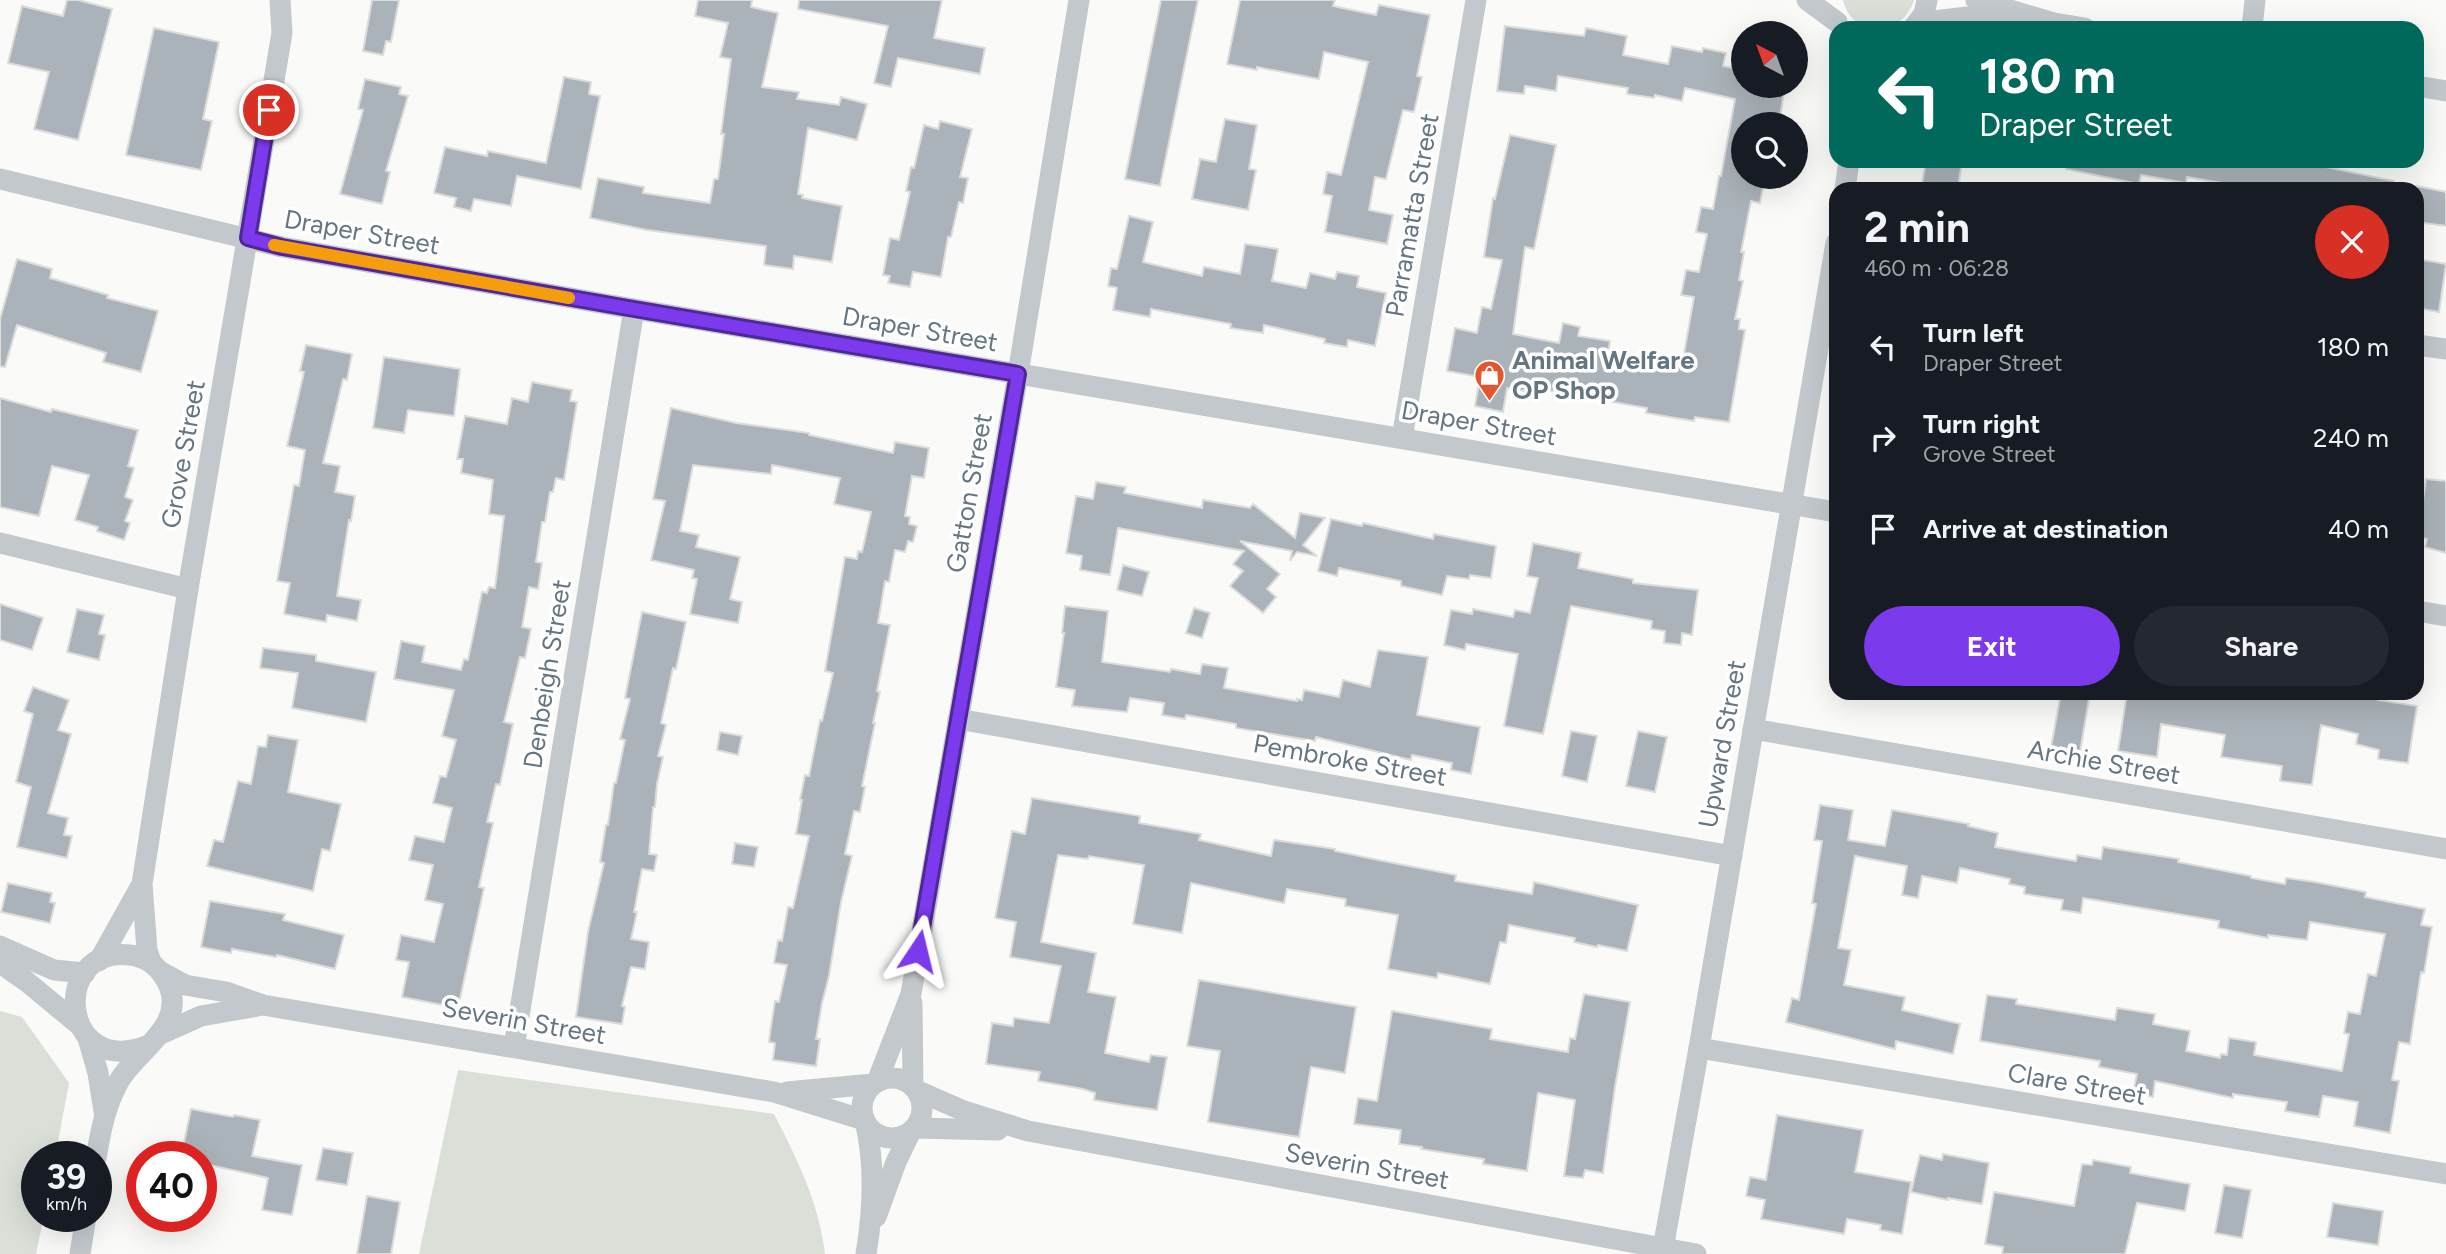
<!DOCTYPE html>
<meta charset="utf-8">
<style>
:root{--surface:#171b24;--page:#242831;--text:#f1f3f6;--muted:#9ea1a6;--accent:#7c3aed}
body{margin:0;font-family:Figtree,sans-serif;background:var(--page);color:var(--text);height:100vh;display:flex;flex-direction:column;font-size:26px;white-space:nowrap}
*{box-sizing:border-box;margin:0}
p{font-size:23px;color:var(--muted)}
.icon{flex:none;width:38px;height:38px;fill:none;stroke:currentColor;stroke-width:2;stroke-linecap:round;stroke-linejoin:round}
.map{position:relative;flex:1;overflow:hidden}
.details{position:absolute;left:1829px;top:182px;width:595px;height:518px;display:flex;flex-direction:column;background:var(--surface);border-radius:21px;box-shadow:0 7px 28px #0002}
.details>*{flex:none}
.banner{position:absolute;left:1829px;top:21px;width:595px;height:147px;border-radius:21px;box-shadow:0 7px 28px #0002;background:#00695c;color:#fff;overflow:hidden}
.needle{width:46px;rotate:319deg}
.buttons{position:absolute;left:1731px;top:21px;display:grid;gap:14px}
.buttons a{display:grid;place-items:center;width:77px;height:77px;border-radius:50%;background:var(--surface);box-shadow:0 7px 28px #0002;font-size:35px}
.speed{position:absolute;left:21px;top:1141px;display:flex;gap:14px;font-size:35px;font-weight:700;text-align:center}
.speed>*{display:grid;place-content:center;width:91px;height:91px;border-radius:50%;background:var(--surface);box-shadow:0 7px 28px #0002;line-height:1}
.speed small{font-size:18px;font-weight:400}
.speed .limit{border:10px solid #d22;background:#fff;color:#111}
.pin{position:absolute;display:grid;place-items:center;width:60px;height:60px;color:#fff;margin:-30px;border:4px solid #fff;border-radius:50%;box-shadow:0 2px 7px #0007}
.me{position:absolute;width:77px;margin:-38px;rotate:10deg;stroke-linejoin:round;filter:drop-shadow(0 0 5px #0008)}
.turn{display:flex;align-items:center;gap:24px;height:147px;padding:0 35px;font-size:32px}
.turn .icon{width:91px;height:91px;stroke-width:2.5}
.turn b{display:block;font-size:49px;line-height:60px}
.round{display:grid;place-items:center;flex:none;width:74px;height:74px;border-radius:37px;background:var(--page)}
.overview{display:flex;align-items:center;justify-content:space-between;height:119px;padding:0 35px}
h1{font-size:42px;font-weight:700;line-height:52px}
.primary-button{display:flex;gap:14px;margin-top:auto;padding:14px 35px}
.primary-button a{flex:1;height:80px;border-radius:42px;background:var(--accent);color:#fff;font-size:28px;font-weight:700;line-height:80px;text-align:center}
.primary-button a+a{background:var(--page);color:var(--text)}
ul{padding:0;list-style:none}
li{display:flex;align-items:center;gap:21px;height:91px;padding:0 35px}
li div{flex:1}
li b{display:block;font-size:26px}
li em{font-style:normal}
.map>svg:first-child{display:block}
</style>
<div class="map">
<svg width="2446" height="1254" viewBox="0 0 2446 1254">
<rect width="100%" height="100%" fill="#fafaf8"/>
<!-- green -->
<g fill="#dadfd7">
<path d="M1843,0H1914C1902,38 1853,40 1843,0Z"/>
<path d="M0,1011L22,1017L69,1083L55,1157H37V1216H44L36,1254H0Z"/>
<path d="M458,1070L774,1114C797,1158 819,1204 825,1254H419Z"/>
</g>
<!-- building -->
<g fill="#aab3b9" stroke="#dcdcda" stroke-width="2">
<path d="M67,0H78L112,9L78,140L34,129L49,72L8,63L22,6L63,16Z"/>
<path d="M372,0H399L391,42L386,41L383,55L363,51Z"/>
<path d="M698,0H752L751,7L778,13L762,87L799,92L797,99L839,105L841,97L867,104L857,140L808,128L798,194L803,195L802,198L842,206L832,262L794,256L793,269L764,265L766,246L647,230L590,218L598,178L644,187L643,193L710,203L714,179H718L724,134H721L731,59L720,57L728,23L695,16Z"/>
<path d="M799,0H942L934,38L985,48L980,74L898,58L891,87L874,83L888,26L798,9Z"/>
<path d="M1161,0H1198L1160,186L1125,179Z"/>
<path d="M1240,0H1335L1333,6L1376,15L1379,5L1430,15L1417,76L1422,77L1414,112L1403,110L1386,179L1375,177L1369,210L1393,215L1387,244L1325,232L1332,196L1323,194L1327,172L1341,175L1368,62L1324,52L1319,79L1257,67V70L1227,64Z"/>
<path d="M1505,26L1584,36L1586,28L1627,36L1623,55L1668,64L1672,46L1702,52L1703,48L1726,53L1723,66L1743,70V86H1785L1779,124H1743V177H1765L1760,203L1751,201L1741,252H1744L1739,280L1743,281L1735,319H1740L1739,329L1745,330L1729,422L1695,417L1694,421L1646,413L1647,408L1607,401L1608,399L1537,389L1536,393L1507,388L1503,412L1475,406L1480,377L1447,371L1455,328L1477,333L1482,307L1491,309L1502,260L1484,257L1493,198L1495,199L1510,135L1556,145L1534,249L1525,247L1513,334L1559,343L1563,323L1580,327L1578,336L1610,341L1608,355L1654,363L1655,360L1682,365L1694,297L1681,295L1686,270L1699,272L1707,234L1696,232L1701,207L1713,209L1719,176H1721L1735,99L1685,88L1682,101L1655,95L1654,98L1627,94L1628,88L1558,76L1556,91L1525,86L1524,94L1497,91Z"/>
<path d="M154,28L219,42L203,119L212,121L201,170L126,155Z"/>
<path d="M564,77L591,82L589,94L600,96L581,189L517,176L511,206L474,199L471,211L454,207L456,198L434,193L445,147L487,156L488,151L546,163Z"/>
<path d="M365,79L401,87L399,94L408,96L386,171L390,172L382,204L340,194L363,110L358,109Z"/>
<path d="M1225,119L1257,125L1249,169L1256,170L1248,210L1192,199L1200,159L1216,162Z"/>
<path d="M940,121L972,129L960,177L968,178L963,203L959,202L951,237H948L941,277L913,272L910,287L888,283L890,276L883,275L890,238L899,240L910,192L906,191L911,167L914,168L924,125L938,129Z"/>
<path d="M1926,161H1962L1958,189H1921Z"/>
<path d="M2067,161H2308L2322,163L2321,166L2394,181V189H2256L2187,177L2186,183L2141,175L2139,184L2066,169Z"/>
<path d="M2417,186L2446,192V226L2417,222Z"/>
<path d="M1129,216L1153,222L1143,262L1202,276L1204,267L1240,274L1245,244L1278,249L1272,281L1306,288L1310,273L1335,279L1337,272L1359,276L1357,287L1386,293L1375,346L1348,340L1347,347L1324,343L1325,339L1264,325L1263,333L1230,328L1231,324L1151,309L1150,317L1113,310L1117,288L1108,286L1111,268L1117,269Z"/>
<path d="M17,259L52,269L50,278L108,295L107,298L158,311L141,372L103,362L106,353L17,325L5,367L0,366V319Z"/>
<path d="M2417,259L2446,264L2439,312L2417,308Z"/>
<path d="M306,345L352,354L347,380L343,379L323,463L340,466L335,492L355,496L351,521L349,520L337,596L361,600L357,621L327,615L326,622L284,614L290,583L277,581L294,485L299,486L305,450L287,446L304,372L300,371Z"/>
<path d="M384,357L460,369L454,416L408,410L404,433L373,428Z"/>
<path d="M532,382L572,390L570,401L577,402L564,480L556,478L553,492H550L545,522H542L536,562L542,563L538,589L529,587L522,627L531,629L525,658L520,657L504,722L513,724L500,785L496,784L487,822L493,823L479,887L484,888L458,1008L402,997L409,962L396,960L401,935L434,942L443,904L425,900L433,865L409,860L415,836L444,842L452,808L433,803L440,776L446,777L456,740L442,736L454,690L394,679L401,641L425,646L422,662L461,670L464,659L468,660L482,592L487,593L489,587L495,588L504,516L489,514L493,480L461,473L463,459H457L465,416L507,424L512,398L528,402Z"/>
<path d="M0,398L51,412L52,409L138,430L128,466L134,468L125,497L133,500L125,521L130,523L124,540L97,531L98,527L75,520L89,475L52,466L39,516L0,507Z"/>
<path d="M671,408L736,423L809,433V435L893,453L895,442L929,448L924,478L912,476L905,516L910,517L909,524L917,526L913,542L908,541L905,552L895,550L889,582L885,581L878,623L890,625L877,691L880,692L873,723H875L862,786L865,787L860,812L854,811L845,854L852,856L841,902L829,976L822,1003L816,1039H820L816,1066L773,1060L775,1043L769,1042L771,1026L775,1001L779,1002L787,965L774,963L778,940L782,941L788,907L793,908L809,836L796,834L802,800H800L805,775L809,776L820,720L822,721L833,673L825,671L845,557L857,559L858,551L862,552L871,512L834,504L840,478L772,465L771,474L693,465L680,531L699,535L696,547L740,557L730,599L742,602L738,623L690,614L697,579L692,578L694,570L651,560L665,501L653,499Z"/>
<path d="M2426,479L2446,481V553L2425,547L2427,539L2418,537Z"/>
<path d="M1096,482L1126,487L1124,493L1202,508L1203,500L1250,508L1253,504L1295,538L1300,513L1325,518L1303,545L1317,556L1297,552L1290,561L1292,551L1240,541L1280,574L1267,589L1276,597L1263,613L1230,586L1243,571L1233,564L1244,551L1118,528L1110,575L1080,570L1082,556L1066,553L1076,496L1093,499Z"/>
<path d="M1331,519L1362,526L1363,523L1433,539L1434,534L1496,546L1491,578L1470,575L1469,579L1447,576L1442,595L1401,586V581L1339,568L1337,576L1318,571Z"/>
<path d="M1533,543L1581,553L1578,568L1633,579V583L1698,590L1692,635L1682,633L1681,645L1664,643L1665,631L1651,629L1652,621L1571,606L1543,734L1504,726L1518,654L1466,644L1465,650L1444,645L1451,610L1472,614L1473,609L1513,617L1515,610L1530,613L1538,578L1527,576Z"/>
<path d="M1123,565L1149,572L1142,596L1117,590Z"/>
<path d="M0,604L43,618L32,650L0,640Z"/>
<path d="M1065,606L1108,611L1102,662L1170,672L1171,669L1200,674L1202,664L1228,668L1224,688L1297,701V699L1302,700L1304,690L1339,697L1343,680L1370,687L1378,650L1428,657L1417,715L1480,727L1471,774L1451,770L1452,763L1412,755L1411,760L1316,737L1315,741L1236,728V724L1186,715L1185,719L1162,715L1164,703L1130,698L1127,712L1072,706L1075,690L1056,687L1064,633H1062Z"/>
<path d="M1194,608L1210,613L1202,638L1186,633Z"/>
<path d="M77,609L104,615L99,634L105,635L99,660L67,652Z"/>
<path d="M642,612L686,622L676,669L673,668L661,723L666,725L658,756L663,757L657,784L655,807H653L649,854L657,855L654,871L642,869L634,912H637L631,939L649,942L645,969L631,967L622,1006L625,1007L622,1024L576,1017L588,932L604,863L600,862L606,825H608L614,783H616L625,740L620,739L630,699L625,698Z"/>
<path d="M263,648L316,655V661L376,672L366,722L292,708L298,673L260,668Z"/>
<path d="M33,687L69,700L58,730L71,734L48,813L68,818L64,835L72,836L67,858L17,847L31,787L16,782L33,714L24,711Z"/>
<path d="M2061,693H2090L2080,752L2051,747Z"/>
<path d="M2127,693H2368L2379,696L2378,700L2417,706L2408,763L2378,759L2379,750L2356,744L2358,734L2321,725L2312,785L2280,781L2282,766L2221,757L2225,735L2161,724L2157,757L2118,751Z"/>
<path d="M1571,731L1597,736L1587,782L1562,776Z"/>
<path d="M1638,731L1667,737L1655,792L1626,786Z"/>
<path d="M720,732L742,736L738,755L717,750Z"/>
<path d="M268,735L298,740L288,792L341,804L330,851L322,849L313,891L207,866L214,840L223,842L238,781L251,784L258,746L266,747Z"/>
<path d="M1032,798L1140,816L1139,823L1201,834L1199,840L1271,856L1274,840L1335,849V851L1383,861L1456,875L1455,881L1532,894L1534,882L1638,905L1627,951L1598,945L1597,947L1574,942L1575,938L1509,925L1506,943L1500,942L1490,984L1438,973L1437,978L1388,969L1398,915L1345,906L1346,899L1287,889L1284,903L1191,883L1182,933L1133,924L1144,865L1089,856L1088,859L1058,855L1041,942L1096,953L1088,992L1116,997L1105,1053L1149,1062L1151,1055L1167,1057L1157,1110L1123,1105L1094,1100L1095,1093L1083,1089L1038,1081L1040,1072L986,1064L992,1023L1013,1026L1014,1018L1049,1023L1061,966L1010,957L1016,922L995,918L1012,831L1025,834Z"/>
<path d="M1820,805L1853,810L1848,840L1885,846L1892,810L1969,824L1968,826L1998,833L1995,847L2076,861L2077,855L2101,859L2103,847L2179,859L2178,862L2251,876V878L2285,884L2286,878L2315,882L2366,892L2365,897L2425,909L2421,925L2432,927L2424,973L2421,972L2410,1044L2399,1042L2392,1080L2399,1081L2390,1133L2354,1126L2358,1102L2323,1096L2319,1117L2285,1111L2287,1102L2233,1094V1098L2155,1081L2153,1097L2133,1093L2137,1074L2099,1067L2100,1061L1980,1041L1987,995L2017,999L2016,1004L2115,1020L2117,1008L2155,1014L2153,1024L2190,1031L2186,1051L2220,1058L2221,1054L2227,1055L2229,1038L2256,1042L2254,1055L2342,1071L2349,1034L2344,1033L2348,1012L2360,1014L2368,974L2376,976L2385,934L2310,922L2307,940L2268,935V938L2218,928L2219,921L2083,898L2081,913L2061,910L2063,900L2024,894L2025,887L2009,884L2010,879L1960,868L1957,883L1922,876L1918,898L1902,895L1907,866L1855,856L1838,948L1851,950L1844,985L1905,997L1902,1010L1960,1024L1953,1054L1896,1041L1895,1049L1786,1022L1792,998L1799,1000L1816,904L1812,903L1822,841L1814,840Z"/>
<path d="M735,843L758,847L754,867L732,864Z"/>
<path d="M8,883L52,893L50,902L55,903L50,923L1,912Z"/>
<path d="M210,901L285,914L283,920L344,935L335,969L277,955L276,957L232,949L231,953L201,947Z"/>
<path d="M1199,980L1356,1007L1345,1073L1311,1067L1299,1137L1208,1122L1220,1051L1187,1046Z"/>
<path d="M1584,994L1630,1002L1615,1087L1603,1173L1585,1170L1583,1178L1564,1176L1575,1100L1538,1093L1527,1171L1483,1164L1484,1159L1421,1149L1422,1147L1399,1144L1401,1130L1354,1124L1358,1098L1377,1101L1392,1011L1492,1029L1490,1039L1568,1052L1570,1038L1575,1039Z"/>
<path d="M191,1109L233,1117L234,1115L260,1120L252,1156L302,1165L292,1215L262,1210L268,1178L201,1163V1157H181Z"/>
<path d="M1777,1115L1863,1130L1855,1172L1911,1182L1902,1234L1880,1230L1881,1225L1847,1219L1844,1234L1761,1219L1765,1200L1746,1196L1750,1177L1766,1180Z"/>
<path d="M323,1148L353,1153L347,1185L316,1180Z"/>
<path d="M1943,1154L1989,1163L1982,1204L1948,1198V1200L1911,1192L1920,1155L1942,1160Z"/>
<path d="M2093,1160L2131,1167L2130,1173L2190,1184L2185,1211L2137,1203L2125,1254H2002L2003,1247L1985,1244L1994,1192L2074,1206L2082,1164L2092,1165Z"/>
<path d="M2224,1185L2251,1190L2242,1238L2215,1233Z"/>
<path d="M367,1196L400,1202L391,1254H357Z"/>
<path d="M2333,1203L2383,1211L2378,1245L2327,1237Z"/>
</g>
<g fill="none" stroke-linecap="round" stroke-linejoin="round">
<!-- minor -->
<g stroke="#c3c8cc" stroke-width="21">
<path d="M1807,0L1837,22"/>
<path d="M1976,0L2054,23L2085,28"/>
<path d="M1918,23L1967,17L2054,23"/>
<path d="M1913,28L1924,14L1927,0"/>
<path d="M2252,28L2255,0"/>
<path d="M2417,86L2446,91"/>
<path d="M0,179L282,247L634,309L1836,512"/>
<path d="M1845,189L1849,161"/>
<path d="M2417,345L2446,349"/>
<path d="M1402,438L1476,0"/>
<path d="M0,543L188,589"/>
<path d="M2417,611L2446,616"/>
<path d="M958,719L1732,856"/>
<path d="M1753,729L2446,849"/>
<path d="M0,946L54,970L85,973"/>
<path d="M99,961L141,886"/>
<path d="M151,962L147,950L142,884L188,589L282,33L280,0"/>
<path d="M0,963L26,981L78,1024"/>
<path d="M163,973L185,985L226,992L263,1005L774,1092L864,1120"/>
<path d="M912,1003L913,1087"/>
<path d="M161,1034L201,1016L258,1006"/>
<path d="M88,1038L98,1073L104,1111"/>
<path d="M514,1047L634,309"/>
<path d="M1699,1048L2446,1174"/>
<circle cx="892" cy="1108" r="30"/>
<path d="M877,1082L911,994L1018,374L1079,0"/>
<path d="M916,1090L964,1111L1028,1131L1696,1254"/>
<path d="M787,1092L873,1084"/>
<path d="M866,1125C875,1166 873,1212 866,1254"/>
<path d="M915,1128L998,1130"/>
<path d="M96,1158C101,1130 105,1106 119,1081C137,1050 189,1024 167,982C160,968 147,957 130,955C49,945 60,1081 149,1045"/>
<path d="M876,1217L896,1162L911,1131"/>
<path d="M80,1254L86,1216"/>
<path d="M1662,1254L1699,1048L1836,243"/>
</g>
</g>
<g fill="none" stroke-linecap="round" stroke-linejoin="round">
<defs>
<path id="route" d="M269,110L248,238L282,247L634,309L1018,374L918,951"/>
</defs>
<!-- route casing -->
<use href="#route" stroke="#51269a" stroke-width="18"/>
<!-- route -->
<use href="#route" stroke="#7c3aed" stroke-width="12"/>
<!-- slow -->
<path stroke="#f59e0b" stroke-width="12" d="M274,245L569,298"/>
</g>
<!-- icons -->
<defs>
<symbol id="shop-pin" viewBox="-11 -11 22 30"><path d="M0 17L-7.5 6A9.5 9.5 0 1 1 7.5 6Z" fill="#e4572e" stroke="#fff"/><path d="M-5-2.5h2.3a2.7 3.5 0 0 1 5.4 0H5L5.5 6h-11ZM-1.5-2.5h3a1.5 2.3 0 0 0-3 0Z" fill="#fff"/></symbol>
</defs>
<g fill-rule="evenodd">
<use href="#shop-pin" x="1472" y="358" width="35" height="47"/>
</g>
<g text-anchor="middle" stroke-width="7" stroke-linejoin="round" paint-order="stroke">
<!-- street labels -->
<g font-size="26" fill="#657683" stroke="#fff">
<text transform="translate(1412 215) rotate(-80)" y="9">Parramatta Street</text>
<text transform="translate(362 232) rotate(10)" y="9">Draper Street</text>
<text transform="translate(920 329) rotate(10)" y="9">Draper Street</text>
<text transform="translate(1479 423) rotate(10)" y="9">Draper Street</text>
<text transform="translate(183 454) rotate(-80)" y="9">Grove Street</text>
<text transform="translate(969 493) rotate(-80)" y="9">Gatton Street</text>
<text transform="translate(547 674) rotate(-81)" y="9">Denbeigh Street</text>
<text transform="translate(1722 744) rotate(-80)" y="9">Upward Street</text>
<text transform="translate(1350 760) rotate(10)" y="9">Pembroke Street</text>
<text transform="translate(2104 762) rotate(10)" y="9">Archie Street</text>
<text transform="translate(524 1021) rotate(10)" y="9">Severin Street</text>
<text transform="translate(2077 1084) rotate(10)" y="9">Clare Street</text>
<text transform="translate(1367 1166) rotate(10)" y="9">Severin Street</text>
</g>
<!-- poi labels -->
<g font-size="26" font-weight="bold" fill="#657683" stroke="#fff" text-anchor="start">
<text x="1512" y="369">Animal Welfare<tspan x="1512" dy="30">OP Shop</tspan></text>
</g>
</g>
</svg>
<div class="buttons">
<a><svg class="needle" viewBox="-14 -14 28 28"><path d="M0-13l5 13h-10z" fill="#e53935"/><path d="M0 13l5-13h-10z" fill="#9ea1a6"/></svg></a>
<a><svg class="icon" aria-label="search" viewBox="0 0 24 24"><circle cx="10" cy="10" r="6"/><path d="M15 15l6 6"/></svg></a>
</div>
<div class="speed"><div>39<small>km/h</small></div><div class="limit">40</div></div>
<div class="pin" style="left:269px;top:110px;background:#d93025"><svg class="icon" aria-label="arrive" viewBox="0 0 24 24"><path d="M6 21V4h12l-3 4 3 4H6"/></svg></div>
<svg class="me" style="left:918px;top:951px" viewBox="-20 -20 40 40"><path d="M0-17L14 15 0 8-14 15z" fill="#7c3aed" stroke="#fff" stroke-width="4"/></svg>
<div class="banner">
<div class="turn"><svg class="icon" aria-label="left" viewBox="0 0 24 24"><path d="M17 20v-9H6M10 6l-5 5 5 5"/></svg><div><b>180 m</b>Draper Street</div></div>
</div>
<section class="details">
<div class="overview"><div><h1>2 min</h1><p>460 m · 06:28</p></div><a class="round" style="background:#d93025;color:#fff"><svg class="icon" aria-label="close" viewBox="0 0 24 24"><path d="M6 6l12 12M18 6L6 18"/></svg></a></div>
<ul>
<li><svg class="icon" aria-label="left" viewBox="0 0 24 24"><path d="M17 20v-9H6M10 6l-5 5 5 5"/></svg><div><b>Turn left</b><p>Draper Street</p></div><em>180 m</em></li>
<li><svg class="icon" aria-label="right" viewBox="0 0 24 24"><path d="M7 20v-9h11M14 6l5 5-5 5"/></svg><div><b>Turn right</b><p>Grove Street</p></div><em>240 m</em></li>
<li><svg class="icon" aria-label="arrive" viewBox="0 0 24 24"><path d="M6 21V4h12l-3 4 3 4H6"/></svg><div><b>Arrive at destination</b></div><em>40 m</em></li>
</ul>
<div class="primary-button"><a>Exit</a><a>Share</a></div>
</section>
</div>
